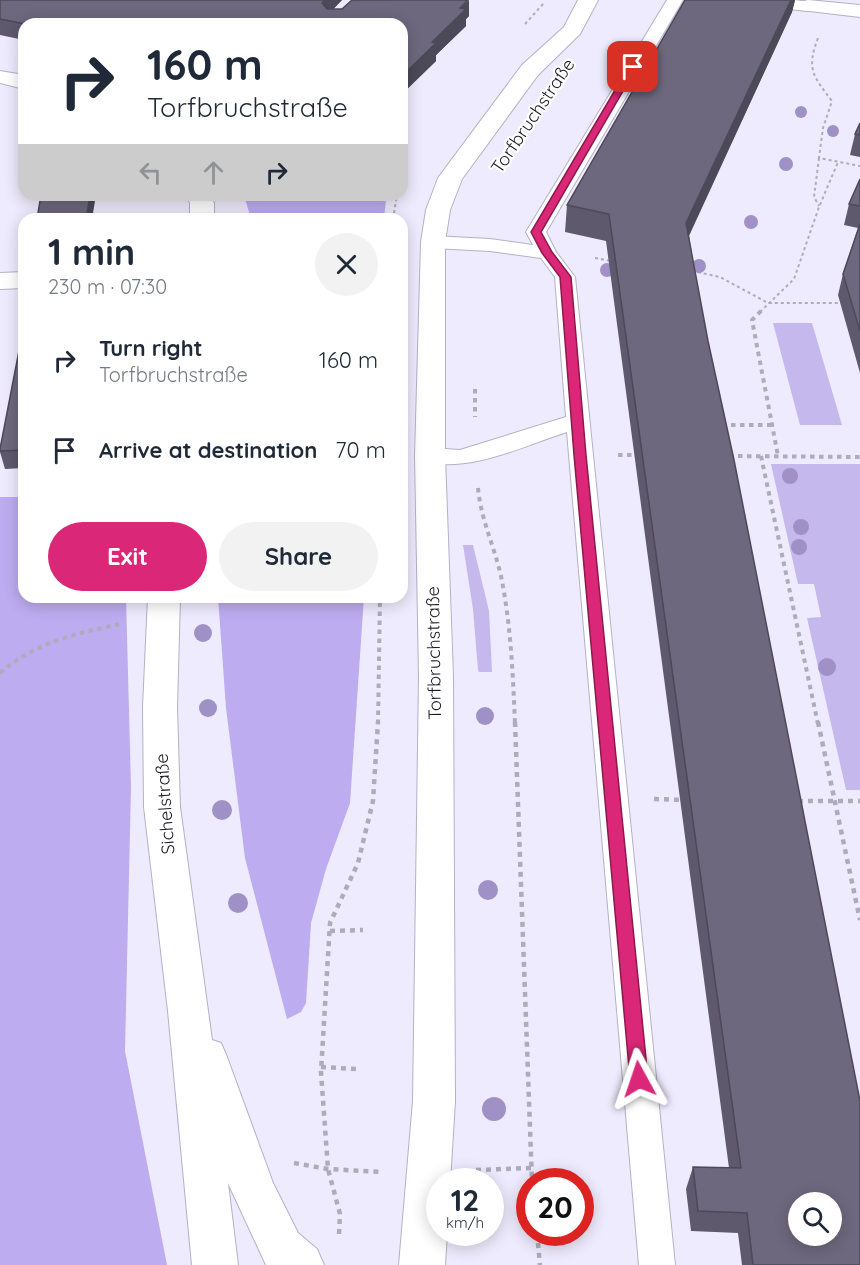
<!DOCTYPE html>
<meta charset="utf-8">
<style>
:root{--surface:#fff;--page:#f2f2f3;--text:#1f2937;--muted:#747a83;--accent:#db2777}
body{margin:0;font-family:Quicksand,sans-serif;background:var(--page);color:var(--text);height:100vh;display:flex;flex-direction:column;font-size:22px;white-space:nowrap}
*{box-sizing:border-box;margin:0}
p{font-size:20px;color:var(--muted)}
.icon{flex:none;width:33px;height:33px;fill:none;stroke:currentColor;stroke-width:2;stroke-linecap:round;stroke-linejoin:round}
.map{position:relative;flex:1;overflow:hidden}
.details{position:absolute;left:18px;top:213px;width:390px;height:390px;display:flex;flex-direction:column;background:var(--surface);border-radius:18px;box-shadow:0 3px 15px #0003}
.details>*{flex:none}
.hud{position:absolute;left:18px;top:18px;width:390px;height:183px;border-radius:18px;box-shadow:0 3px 15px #0003;background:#fff;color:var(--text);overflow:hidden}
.controls{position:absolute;left:788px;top:1192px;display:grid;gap:12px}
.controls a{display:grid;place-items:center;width:54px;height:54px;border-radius:50%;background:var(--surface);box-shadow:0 3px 15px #0003;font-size:30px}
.speed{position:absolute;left:426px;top:1168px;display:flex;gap:12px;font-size:30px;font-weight:700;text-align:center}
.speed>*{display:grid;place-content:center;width:78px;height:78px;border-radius:50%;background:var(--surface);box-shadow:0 3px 15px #0003;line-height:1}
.speed small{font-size:15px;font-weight:400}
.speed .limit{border:9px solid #d22;background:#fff;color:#111}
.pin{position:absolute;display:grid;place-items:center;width:51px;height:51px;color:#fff;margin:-26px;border-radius:12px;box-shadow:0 3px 9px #0006}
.me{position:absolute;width:66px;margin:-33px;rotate:355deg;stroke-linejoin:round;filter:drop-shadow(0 0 4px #0008)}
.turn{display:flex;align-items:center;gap:21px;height:126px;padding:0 30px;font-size:27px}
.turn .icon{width:78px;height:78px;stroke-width:2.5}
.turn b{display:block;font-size:42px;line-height:51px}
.lanes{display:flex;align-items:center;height:57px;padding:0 30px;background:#0003;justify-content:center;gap:30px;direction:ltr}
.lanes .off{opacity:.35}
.round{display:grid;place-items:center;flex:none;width:63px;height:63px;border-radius:32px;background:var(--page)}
.summary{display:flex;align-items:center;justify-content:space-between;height:102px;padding:0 30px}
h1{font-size:36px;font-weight:700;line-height:45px}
.button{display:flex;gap:12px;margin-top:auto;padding:12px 30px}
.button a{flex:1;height:69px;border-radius:36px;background:var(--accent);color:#fff;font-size:24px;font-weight:700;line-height:69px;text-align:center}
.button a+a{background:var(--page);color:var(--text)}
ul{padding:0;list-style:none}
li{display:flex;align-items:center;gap:18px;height:90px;padding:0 30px}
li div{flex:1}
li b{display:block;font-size:22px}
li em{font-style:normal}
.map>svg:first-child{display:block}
</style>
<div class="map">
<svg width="860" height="1265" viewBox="0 0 860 1265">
<rect width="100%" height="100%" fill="#efebfe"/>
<!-- green -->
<g fill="#c4b8ed">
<path d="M773,323H812L842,425H800Z"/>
<path d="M771,464H860V790H846L807,618L821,617L814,584H798Z"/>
<path d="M463,545H473L489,611L492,672H479L478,670L473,609Z"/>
</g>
<!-- forest -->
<g fill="#bdacf0">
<path d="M244,195H378L386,199L384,219H251Z"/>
<path d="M0,497H24V597H126L131,787L125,1051L167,1265H0Z"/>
<path d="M218,597H364L350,803L326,869L311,923L306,1003L301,1012L287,1019L245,858L226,708Z"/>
</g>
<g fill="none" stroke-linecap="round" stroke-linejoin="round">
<defs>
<g id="service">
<path d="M667,0H683L546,232L556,252L575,277L675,1265H639L567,432C523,446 468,474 422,461L419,456L422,451L430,448L460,450L566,417L555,277L541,258L490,251L433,248L426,246L423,242L426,238L433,236L490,239L533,245L526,232Z"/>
<path d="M743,0H795L814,3L816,6L808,11L751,5Z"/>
</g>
<g id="minor">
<path d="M808,0L860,5V17L801,10L798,6L801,2Z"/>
<path d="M0,71L24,75V89L0,83Z"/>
<path d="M186,195H210L214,203V219H190V203Z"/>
<path d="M24,272V288L0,289V273Z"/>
<path d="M148,597H180L177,707L180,807L212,1040L221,1043L227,1057L273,1183L298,1233L317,1249L324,1265H266L228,1183L238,1265H192L168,1011L144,807L143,707Z"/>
</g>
<path id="secondary" d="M578,0H598L580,34L538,75L462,179L450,210L445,242V456L453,676L455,1101L450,1182H440V1233H447L445,1265H399L413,1101L419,676L415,456L421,242L426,210L438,178L522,65L564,27Z"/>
</defs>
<!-- service casing -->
<use href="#service" stroke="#b5b0c6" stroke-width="2"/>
<!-- minor casing -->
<use href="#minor" stroke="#b5b0c6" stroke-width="2"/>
<!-- secondary casing -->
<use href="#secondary" stroke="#b5b0c6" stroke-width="2"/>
<!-- path-far2 -->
<g stroke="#aeabba" stroke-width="2" stroke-dasharray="3 3" stroke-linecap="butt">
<path d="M525,24L544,3"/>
<path d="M818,38C806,69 813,76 832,101L823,128L819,158L860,166"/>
<path d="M819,158L814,197L819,206"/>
<path d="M402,184L408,175"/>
<path d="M393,219L397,195"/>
<path d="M595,258L611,261"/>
<path d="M692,271L720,277L768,303H842"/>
<path d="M760,312L794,279L819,207L838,162"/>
</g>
<!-- path-far1 -->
<g stroke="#aeabba" stroke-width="4" stroke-dasharray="4.5 4.5" stroke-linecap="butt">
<path d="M761,311L752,320L778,456"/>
<path d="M475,389V417"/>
<path d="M722,425H772"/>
<path d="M618,455H637"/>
<path d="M729,456L860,457"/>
<path d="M761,456L818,724"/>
<path d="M478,488C481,521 496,550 502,581C511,628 513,676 515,724"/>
<path d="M0,673C34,643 77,633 120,624"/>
<path d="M378,724L380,597"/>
</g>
<!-- path -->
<g stroke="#aeabba" stroke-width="4.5" stroke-dasharray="5 5" stroke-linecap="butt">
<path d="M515,722L532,1182"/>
<path d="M818,722L860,920"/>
<path d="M654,799L685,800"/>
<path d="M798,801H860"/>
<path d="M330,931L363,930"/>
<path d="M321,1067L356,1069"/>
<path d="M294,1163L328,1169L382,1172"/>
<path d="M476,1170L531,1168"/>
<path d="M537,1233L540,1265"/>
<path d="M339,1234L340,1214L328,1169L321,1072L330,923L358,863L373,801L378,722"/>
</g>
<!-- service -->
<use href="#service" fill="#fff" fill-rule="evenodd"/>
<!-- minor -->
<use href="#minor" fill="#fff" fill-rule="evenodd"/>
<!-- secondary -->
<use href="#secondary" fill="#fff" fill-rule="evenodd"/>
</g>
<!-- trees -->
<g fill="#9f90c5">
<circle cx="801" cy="112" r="6"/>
<circle cx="833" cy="131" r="6"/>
<circle cx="786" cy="164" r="7"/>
<circle cx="751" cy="222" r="7"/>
<circle cx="699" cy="266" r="7"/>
<circle cx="607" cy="270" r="7"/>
<circle cx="790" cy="476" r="8"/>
<circle cx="801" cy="527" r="8"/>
<circle cx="799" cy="547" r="8"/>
<circle cx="203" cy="633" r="9"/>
<circle cx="827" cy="667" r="9"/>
<circle cx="208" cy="708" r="9"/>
<circle cx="485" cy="716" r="9"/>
<circle cx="222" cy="810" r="10"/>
<circle cx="488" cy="890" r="10"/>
<circle cx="238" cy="903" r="10"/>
<circle cx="494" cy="1109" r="12"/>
</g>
<!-- wall -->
<g fill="#5e596c">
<path d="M0,0H342L333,9L469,16L466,19V26L436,55V61L402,94V24H24V40L0,35Z"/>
<path d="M685,0H795L792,12L689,236L860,1265H742L738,1233L691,1231L686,1189L693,1167L729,1168L606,241L565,232L567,205Z"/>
<path d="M860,123V157L850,155L855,134Z"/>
<path d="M860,179V373L838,295L843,274L858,228L844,225L849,204Z"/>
<path d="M24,325V468L5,469L0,452V449Z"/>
</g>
<!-- shaded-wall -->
<g fill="#4c4958">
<path d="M325,0H342L323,20L322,3Z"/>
<path d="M469,0V16L466,19V26L436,55V61L402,94V76L432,42L460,8Z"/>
<path d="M791,0H795L792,12L682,250L686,223Z"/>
<path d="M90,195H96L92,219H86Z"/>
</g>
<!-- building -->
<g fill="#6d687d" stroke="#4c4958" stroke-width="1.5" fill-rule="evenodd">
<path d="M0,0H325L322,3L327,9H342L352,0H468L460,8L466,9L432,42L436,43L402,76V24H25L0,19Z"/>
<path d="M685,0H791L686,223L708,341L734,460L860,1101V1265H753L747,1213L698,1211L693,1167L741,1168L609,214L567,205ZM798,1203H831V1236H798Z"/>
<path d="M860,123V135L855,134Z"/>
<path d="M860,179V206L849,204Z"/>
<path d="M41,195H90L86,219H37Z"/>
<path d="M860,224V331L843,274Z"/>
<path d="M24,325V450L0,451V449Z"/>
</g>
<!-- route -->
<path fill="#db2777" stroke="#8e194d" stroke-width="1.5" d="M630,65L637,67L541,232L552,252L571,277L586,455L648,1079L645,1084L639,1087L633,1084L630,1079L574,455L560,277L542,253L531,232Z"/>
<g text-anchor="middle" stroke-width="4.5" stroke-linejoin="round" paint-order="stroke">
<!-- street labels -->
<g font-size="18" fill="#1d1b23" stroke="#fff">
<text transform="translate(533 116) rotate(-56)" y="6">Torfbruchstraße</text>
<text transform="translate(434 653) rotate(-91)" y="6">Torfbruchstraße</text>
<text transform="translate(165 804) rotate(-94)" y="6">Sichelstraße</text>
</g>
</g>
</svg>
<div class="controls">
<a><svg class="icon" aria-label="search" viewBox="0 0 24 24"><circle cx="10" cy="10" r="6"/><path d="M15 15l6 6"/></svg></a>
</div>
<div class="speed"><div>12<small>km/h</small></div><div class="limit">20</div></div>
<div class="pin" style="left:633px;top:67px;background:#d93025"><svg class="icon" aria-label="arrive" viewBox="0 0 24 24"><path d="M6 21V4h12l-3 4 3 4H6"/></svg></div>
<svg class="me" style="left:639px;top:1079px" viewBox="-20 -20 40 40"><path d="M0-17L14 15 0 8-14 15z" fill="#db2777" stroke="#fff" stroke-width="4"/></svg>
<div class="hud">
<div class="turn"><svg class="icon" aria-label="right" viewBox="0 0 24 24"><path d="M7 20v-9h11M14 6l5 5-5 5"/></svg><div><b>160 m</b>Torfbruchstraße</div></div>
<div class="lanes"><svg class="icon off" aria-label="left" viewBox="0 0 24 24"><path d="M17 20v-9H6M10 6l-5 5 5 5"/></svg><svg class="icon off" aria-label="ahead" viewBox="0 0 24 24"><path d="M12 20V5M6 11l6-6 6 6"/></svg><svg class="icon" aria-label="right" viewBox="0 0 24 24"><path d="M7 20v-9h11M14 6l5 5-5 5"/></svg></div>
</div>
<section class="details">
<div class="summary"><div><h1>1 min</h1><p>230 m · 07:30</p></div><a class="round"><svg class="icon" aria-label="close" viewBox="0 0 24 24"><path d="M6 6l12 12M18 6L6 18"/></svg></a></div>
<ul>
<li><svg class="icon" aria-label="right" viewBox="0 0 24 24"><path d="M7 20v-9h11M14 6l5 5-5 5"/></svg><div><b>Turn right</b><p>Torfbruchstraße</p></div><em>160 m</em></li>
<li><svg class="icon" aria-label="arrive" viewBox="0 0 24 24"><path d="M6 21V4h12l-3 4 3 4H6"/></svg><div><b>Arrive at destination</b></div><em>70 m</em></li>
</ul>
<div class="button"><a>Exit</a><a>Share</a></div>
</section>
</div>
